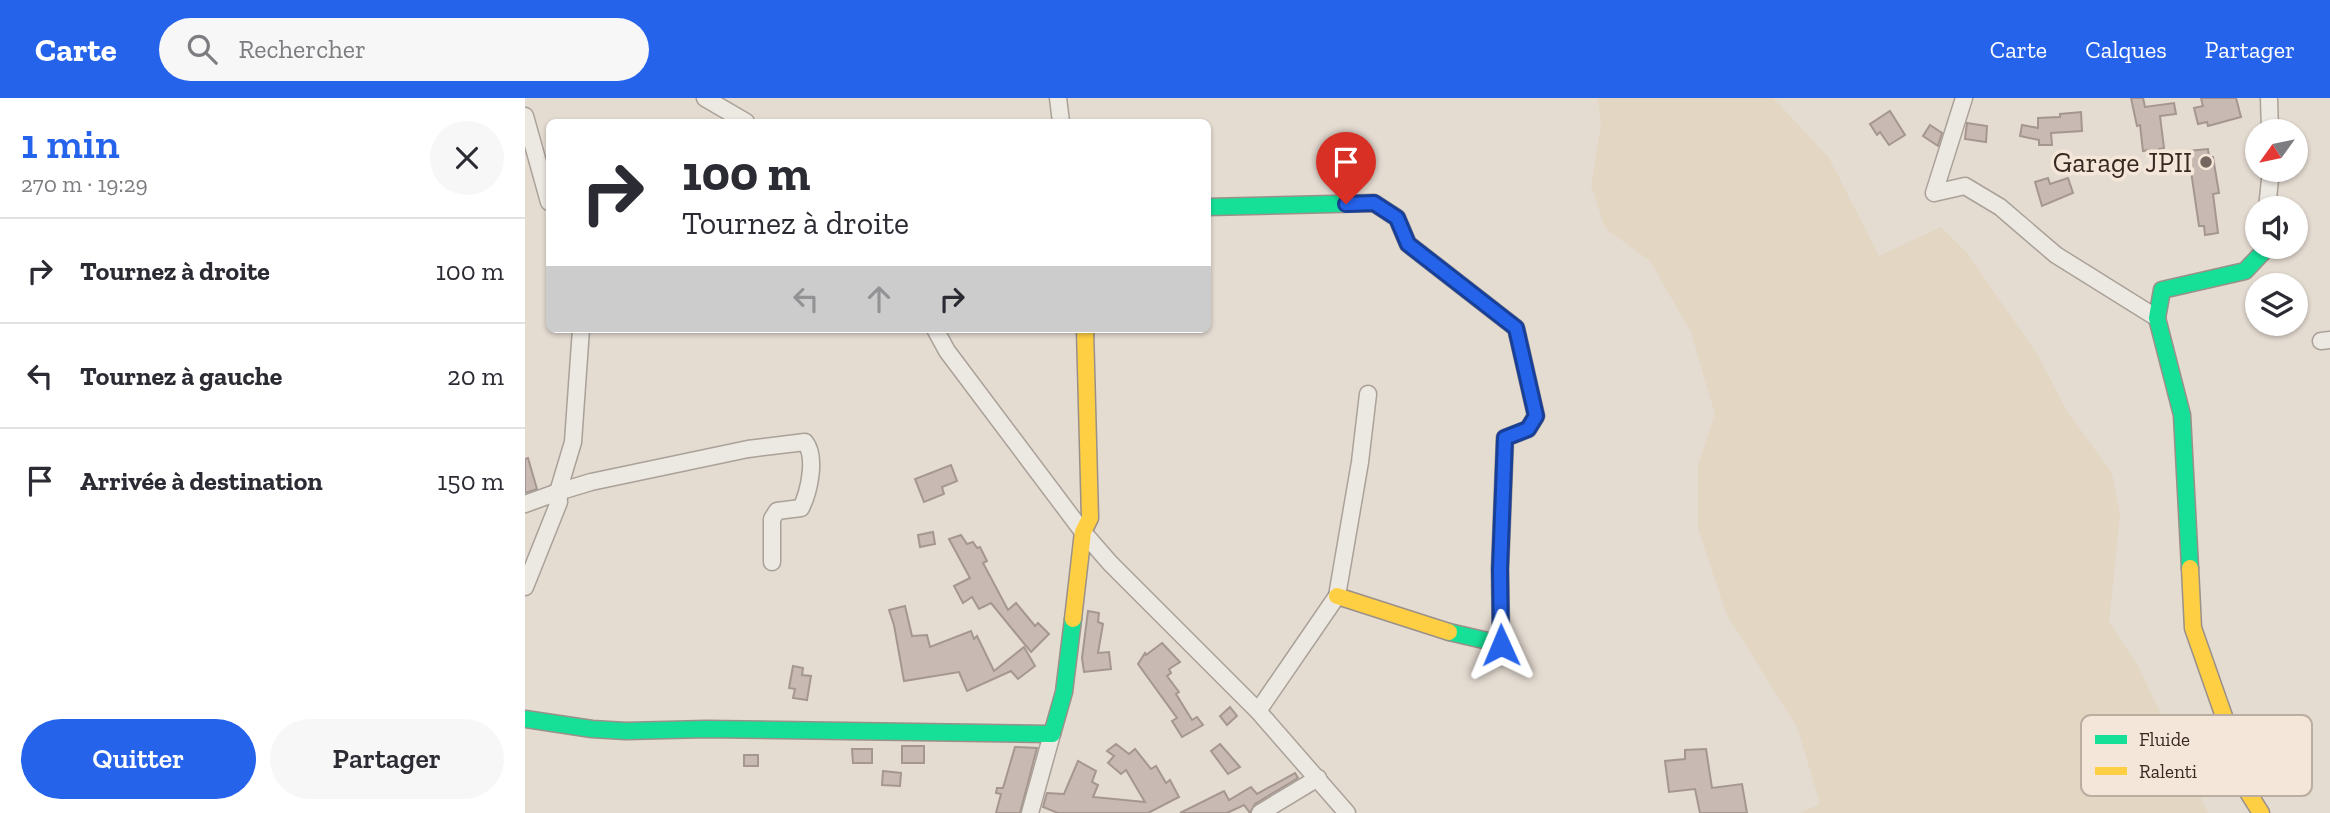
<!DOCTYPE html>
<html lang="fr">
<meta charset="utf-8">
<style>
:root{--surface:#fff;--page:#f7f7f7;--text:#2b2b33;--muted:#7c7c81;--line:#e1e1e2;--accent:#2563eb}
body{margin:0;font-family:"Zilla Slab",serif;background:var(--page);color:var(--text);height:100vh;display:flex;flex-direction:column;font-size:26px;white-space:nowrap}
*{box-sizing:border-box;margin:0}
p{font-size:23px;color:var(--muted)}
.icon{flex:none;width:38px;height:38px;fill:none;stroke:currentColor;stroke-width:2;stroke-linecap:round;stroke-linejoin:round}
.map{position:relative;flex:1;overflow:hidden}
.drawer{display:flex;flex-direction:column;background:var(--surface);width:525px}
.drawer>*{flex:none}
.guide{position:absolute;left:21px;top:21px;width:665px;height:214px;border-radius:10px;box-shadow:0 2px 5px #0004;background:#fff;color:var(--text);overflow:hidden}
.needle{width:46px;rotate:237deg}
.tools{position:absolute;left:1720px;top:21px;display:grid;gap:14px}
.tools a{display:grid;place-items:center;width:63px;height:63px;border-radius:50%;background:var(--surface);box-shadow:0 2px 5px #0004;font-size:35px}
.pin{position:absolute;display:grid;place-items:center;width:60px;height:60px;color:#fff;margin:-72px -30px;border-radius:50% 50% 50% 0;rotate:-45deg;box-shadow:0 0 7px #0007}
.pin .icon{rotate:45deg}
.me{position:absolute;width:77px;margin:-38px;rotate:359deg;stroke-linejoin:round;filter:drop-shadow(0 0 5px #0008)}
.turn{display:flex;align-items:center;gap:24px;height:147px;padding:0 21px;font-size:32px}
.turn .icon{width:91px;height:91px;stroke-width:2.5}
.turn b{display:block;font-size:49px;line-height:60px}
.lanes{display:flex;align-items:center;height:66px;padding:0 21px;background:#0003;justify-content:center;gap:35px;direction:ltr}
.lanes .off{opacity:.35}
.round{display:grid;place-items:center;flex:none;width:74px;height:74px;border-radius:37px;background:var(--page)}
.headline{display:flex;align-items:center;justify-content:space-between;height:119px;padding:0 21px}
h1{font-size:42px;font-weight:600;line-height:52px;color:var(--accent)}
.primary-button{display:flex;gap:14px;margin-top:auto;padding:14px 21px}
.primary-button a{flex:1;height:80px;border-radius:42px;background:var(--accent);color:#fff;font-size:28px;font-weight:600;line-height:80px;text-align:center}
.primary-button a+a{background:var(--page);color:var(--text)}
ul{padding:0;list-style:none}
li{display:flex;align-items:center;gap:21px;height:105px;padding:0 21px;border-top:2px solid var(--line)}
li div{flex:1}
li b{display:block;font-size:26px}
li em{font-style:normal}
header{display:flex;align-items:center;gap:42px;box-sizing:border-box;height:98px;padding:0 35px;background:var(--accent);color:#fff}
header strong{font-size:33px}
nav{display:flex;gap:38px;margin-inline-start:auto;font-size:24px}
.search{width:490px;height:63px;background:var(--page);display:flex;align-items:center;gap:18px;box-sizing:border-box;padding:0 24px;border-radius:38px;color:var(--muted);font-size:26px}
main{display:flex;flex:1;min-height:0}
.map>svg:first-child{display:block}
</style>
<header>
<strong>Carte</strong>
<div class="search"><svg class="icon" aria-label="search" viewBox="0 0 24 24"><circle cx="10" cy="10" r="6"/><path d="M15 15l6 6"/></svg>Rechercher</div>
<nav><a>Carte</a><a>Calques</a><a>Partager</a></nav>
</header>
<main>
<section class="drawer">
<div class="headline"><div><h1>1 min</h1><p>270 m · 19:29</p></div><a class="round"><svg class="icon" aria-label="close" viewBox="0 0 24 24"><path d="M6 6l12 12M18 6L6 18"/></svg></a></div>
<ul>
<li><svg class="icon" aria-label="right" viewBox="0 0 24 24"><path d="M7 20v-9h11M14 6l5 5-5 5"/></svg><div><b>Tournez à droite</b></div><em>100 m</em></li>
<li><svg class="icon" aria-label="left" viewBox="0 0 24 24"><path d="M17 20v-9H6M10 6l-5 5 5 5"/></svg><div><b>Tournez à gauche</b></div><em>20 m</em></li>
<li><svg class="icon" aria-label="arrive" viewBox="0 0 24 24"><path d="M6 21V4h12l-3 4 3 4H6"/></svg><div><b>Arrivée à destination</b></div><em>150 m</em></li>
</ul>
<div class="primary-button"><a>Quitter</a><a>Partager</a></div>
</section>
<div class="map">
<svg width="1805" height="715" viewBox="0 0 1805 715">
<rect width="100%" height="100%" fill="#e4dbd1"/>
<!-- farmland -->
<path fill="#e3d6c2" d="M1073,0H1248L1304,60L1354,158L1416,129L1442,155L1512,256L1543,315L1587,375L1595,416L1584,524L1613,568L1683,715H1275L1295,706L1273,631L1201,515L1173,430V368L1190,316L1166,234L1125,163L1080,130L1066,87L1076,29Z"/>
<!-- building -->
<g fill="#c8b9b2" stroke="#a59790" stroke-width="2">
<path d="M1606,0H1618L1620,9L1649,5L1651,16L1635,18L1639,50L1634,51L1635,57L1625,58L1624,52L1618,53L1615,27L1612,28Z"/>
<path d="M1676,0H1711L1716,19L1683,28L1682,24L1673,26L1669,10L1678,8Z"/>
<path d="M1365,13L1380,37L1364,47L1355,34L1352,37L1345,26Z"/>
<path d="M1556,14L1557,33L1526,35L1527,47H1514V42L1495,38L1497,27L1513,30V20L1535,19V16Z"/>
<path d="M1442,25L1462,28L1461,44L1440,41Z"/>
<path d="M1405,27L1417,35L1413,48L1398,38Z"/>
<path d="M1683,51L1684,59H1688L1694,95L1688,96L1693,135L1680,137L1679,128H1674L1663,53Z"/>
<path d="M1523,80L1525,86L1543,80L1548,95L1517,108L1510,84Z"/>
<path d="M3,360L12,391L0,395V361Z"/>
<path d="M426,367L432,383L417,389L419,396L399,404L390,381Z"/>
<path d="M408,434L410,446L395,449L393,437Z"/>
<path d="M436,437L442,446L448,444L452,450L455,449L462,463L458,465L483,512L491,505L510,528L513,525L524,536L506,554L466,505L454,511L447,499L438,505L429,488L445,480L424,441Z"/>
<path d="M380,508L387,538L402,537L405,549L446,533L449,541L452,538L469,573L499,549L510,568L493,581L486,573L442,593L434,574L379,583L369,527L364,512Z"/>
<path d="M563,513L574,515L573,524L578,526L573,555L584,554L586,571L559,574L557,560Z"/>
<path d="M637,545L655,564L644,571L646,575L642,578L654,594L651,596L667,622L672,619L678,627L657,639L647,623L652,620L613,566L620,555L621,557Z"/>
<path d="M268,568L278,570L277,577L286,578L282,602L268,600L270,591L264,590Z"/>
<path d="M705,609L712,618L702,627L695,618Z"/>
<path d="M591,646L604,656L610,651L626,671L631,668L641,685L645,682L654,699L623,715H533L518,709L522,695L539,696L553,663L571,673L567,684L573,687L568,699L620,704L601,672L596,676L583,665L589,658L582,653Z"/>
<path d="M695,646L715,669L703,676L686,653Z"/>
<rect x="377" y="648" width="22" height="17"/>
<path d="M490,649L512,650L495,715H471L476,696L471,695L472,690H478Z"/>
<path d="M327,651H347V665H328Z"/>
<path d="M1181,651L1187,690L1217,686L1222,715H1175L1170,691L1144,694L1140,663L1160,661V652Z"/>
<rect x="219" y="657" width="14" height="11"/>
<path d="M358,673L376,675L375,688L357,687Z"/>
<path d="M770,675L773,680L730,706L725,715L719,707L702,715H655L699,693L704,702L726,689L732,696Z"/>
</g>
<g fill="none" stroke-linecap="round" stroke-linejoin="round">
<defs>
<g id="street">
<path d="M180,0L221,24"/>
<path d="M533,0L536,24"/>
<path d="M1439,0L1409,95L1440,88L1475,109L1531,157L1632,220"/>
<path d="M1744,0L1745,33"/>
<path d="M0,18L24,104"/>
<path d="M1742,110L1746,72"/>
<path d="M410,231L422,253L558,434L585,465L733,613L822,715"/>
<path d="M1796,243L1805,242"/>
<path d="M33,394L66,384L223,351L280,344C292,359 284,394 276,410L252,413L247,421V464"/>
<path d="M33,394L48,344L56,231"/>
<path d="M0,406L33,394L34,404L0,489"/>
<path d="M733,613L812,498L835,364L843,296"/>
<path d="M505,715L527,636"/>
<path d="M735,715L793,680"/>
</g>
<g id="fast">
<path d="M682,109L849,105L872,120L883,146L991,230L1011,318L1003,331L980,340L975,471L976,546L924,534"/>
<path d="M1665,470L1657,317L1632,220L1637,192L1720,173L1739,153V149"/>
<path d="M0,621L67,631L101,633L181,631L527,636L539,594L548,521"/>
</g>
<g id="slow">
<path d="M1665,470L1668,530L1702,627L1721,691L1736,715"/>
<path d="M812,498L924,534"/>
<path d="M548,521L558,434L565,420L560,231"/>
</g>
</defs>
<!-- street casing -->
<use href="#street" stroke="#aaa199" stroke-width="19"/>
<!-- fast casing -->
<use href="#fast" stroke="#9a9089" stroke-width="19"/>
<!-- slow casing -->
<use href="#slow" stroke="#9a9089" stroke-width="19"/>
<!-- street -->
<use href="#street" stroke="#ece8e2" stroke-width="16"/>
<!-- fast -->
<use href="#fast" stroke="#16e098" stroke-width="16"/>
<!-- slow -->
<use href="#slow" stroke="#ffcf43" stroke-width="16"/>
</g>
<g fill="none" stroke-linecap="round" stroke-linejoin="round">
<defs>
<path id="route" d="M821,106L849,105L872,120L883,146L991,230L1011,318L1003,331L980,340L975,471L976,547"/>
</defs>
<!-- route casing -->
<use href="#route" stroke="#184099" stroke-width="18"/>
<!-- route -->
<use href="#route" stroke="#2563eb" stroke-width="12"/>
</g>
<!-- markers -->
<circle fill="#75675f" stroke="#f4e6d8" stroke-width="2.5" cx="1681" cy="64" r="7"/>
<g text-anchor="middle" stroke-width="7" stroke-linejoin="round" paint-order="stroke">
<!-- poi labels -->
<g font-size="28" fill="#392821" stroke="#f4e6d8" text-anchor="end">
<text x="1667" y="74">Garage JPII</text>
</g>
</g>
<!-- legend -->
<rect x="1556" y="617" width="231" height="81" rx="10" fill="#f4e6d8" stroke="#bcada1" stroke-width="2"/>
<rect x="1570" y="637" width="32" height="9" fill="#16e098"/>
<rect x="1570" y="669" width="32" height="8" fill="#ffcf43"/>
<g font-size="19" fill="#392821">
<text x="1614" y="648">Fluide</text>
<text x="1614" y="680">Ralenti</text>
</g>
</svg>
<div class="tools">
<a><svg class="needle" viewBox="-14 -14 28 28"><path d="M0-13l5 13h-10z" fill="#e53935"/><path d="M0 13l5-13h-10z" fill="#7c7c81"/></svg></a>
<a><svg class="icon" aria-label="sound" viewBox="0 0 24 24"><path d="M4 9h4l5-4v14l-5-4H4zM17 9q2 3 0 6"/></svg></a>
<a><svg class="icon" aria-label="layers" viewBox="0 0 24 24"><path d="M12 4l9 5-9 5-9-5zM3 14l9 5 9-5"/></svg></a>
</div>
<div class="pin" style="left:821px;top:106px;background:#d93025"><svg class="icon" aria-label="arrive" viewBox="0 0 24 24"><path d="M6 21V4h12l-3 4 3 4H6"/></svg></div>
<svg class="me" style="left:976px;top:547px" viewBox="-20 -20 40 40"><path d="M0-17L14 15 0 8-14 15z" fill="#2563eb" stroke="#fff" stroke-width="4"/></svg>
<div class="guide">
<div class="turn"><svg class="icon" aria-label="right" viewBox="0 0 24 24"><path d="M7 20v-9h11M14 6l5 5-5 5"/></svg><div><b>100 m</b>Tournez à droite</div></div>
<div class="lanes"><svg class="icon off" aria-label="left" viewBox="0 0 24 24"><path d="M17 20v-9H6M10 6l-5 5 5 5"/></svg><svg class="icon off" aria-label="ahead" viewBox="0 0 24 24"><path d="M12 20V5M6 11l6-6 6 6"/></svg><svg class="icon" aria-label="right" viewBox="0 0 24 24"><path d="M7 20v-9h11M14 6l5 5-5 5"/></svg></div>
</div>
</div>
</main>
